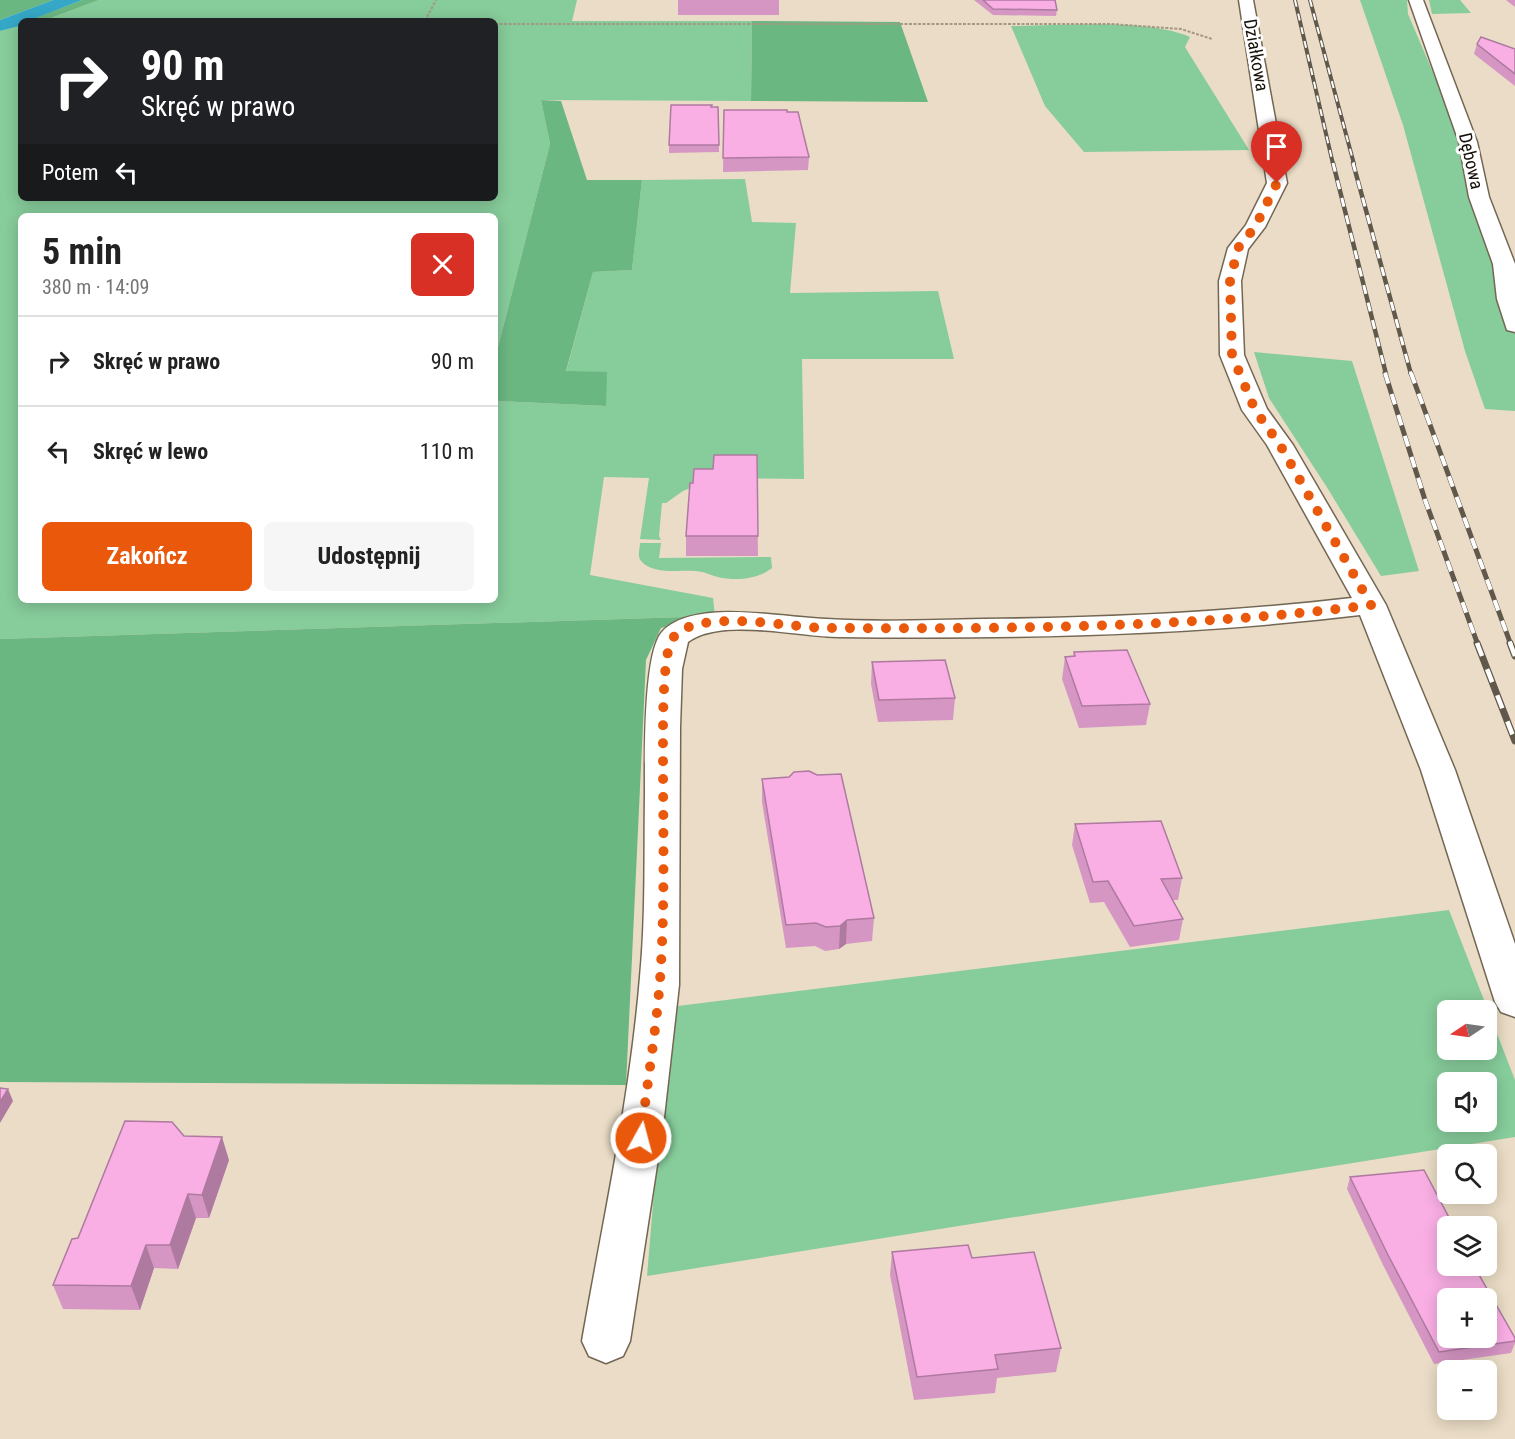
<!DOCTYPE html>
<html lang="pl">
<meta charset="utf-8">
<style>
:root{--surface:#fff;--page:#f6f6f6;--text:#222;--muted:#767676;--line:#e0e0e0;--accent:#ea580c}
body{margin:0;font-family:"Roboto Condensed",sans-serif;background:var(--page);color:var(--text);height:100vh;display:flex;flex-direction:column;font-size:22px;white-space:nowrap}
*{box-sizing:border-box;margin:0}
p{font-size:20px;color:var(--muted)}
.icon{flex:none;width:33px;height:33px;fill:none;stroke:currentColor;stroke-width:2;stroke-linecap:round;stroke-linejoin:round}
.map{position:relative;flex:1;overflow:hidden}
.side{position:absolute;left:18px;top:213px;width:480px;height:390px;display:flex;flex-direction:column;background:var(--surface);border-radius:9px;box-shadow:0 3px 15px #0003}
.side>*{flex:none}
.guide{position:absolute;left:18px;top:18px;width:480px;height:183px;border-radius:9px;box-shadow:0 3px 15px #0003;background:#202124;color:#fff;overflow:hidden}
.needle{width:39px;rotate:257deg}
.tools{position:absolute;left:1437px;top:1000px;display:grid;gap:12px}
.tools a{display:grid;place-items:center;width:60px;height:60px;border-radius:9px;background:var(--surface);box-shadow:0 3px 15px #0003;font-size:30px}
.pin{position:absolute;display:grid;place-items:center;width:51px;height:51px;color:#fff;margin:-62px -26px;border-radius:50% 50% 50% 0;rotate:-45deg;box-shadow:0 0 6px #0007}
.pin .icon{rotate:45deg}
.me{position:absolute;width:66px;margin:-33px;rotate:7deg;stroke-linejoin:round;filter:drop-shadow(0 0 4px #0008)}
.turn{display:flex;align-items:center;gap:21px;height:126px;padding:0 24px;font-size:27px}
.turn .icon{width:78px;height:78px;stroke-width:2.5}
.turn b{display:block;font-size:42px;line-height:51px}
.then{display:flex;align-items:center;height:57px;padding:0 24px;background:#0003;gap:12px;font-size:22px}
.round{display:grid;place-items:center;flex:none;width:63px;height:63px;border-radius:9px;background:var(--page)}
.summary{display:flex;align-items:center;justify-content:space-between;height:102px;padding:0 24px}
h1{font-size:36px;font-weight:700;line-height:45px}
.cta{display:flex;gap:12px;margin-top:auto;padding:12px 24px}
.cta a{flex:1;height:69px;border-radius:9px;background:var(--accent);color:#fff;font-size:24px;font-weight:700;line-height:69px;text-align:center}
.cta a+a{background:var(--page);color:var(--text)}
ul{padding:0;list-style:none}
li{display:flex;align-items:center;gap:18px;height:90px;padding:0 24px;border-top:2px solid var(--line)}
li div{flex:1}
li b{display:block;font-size:22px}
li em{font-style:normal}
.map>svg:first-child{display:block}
</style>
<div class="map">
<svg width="1515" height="1439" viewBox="0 0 1515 1439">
<rect width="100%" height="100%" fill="#eadcc6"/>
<!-- green -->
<g fill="#87cc9b" fill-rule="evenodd">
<path d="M99,0H577L572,21H752L751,101L541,100L550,144L495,359V216H21V600H495V401L606,406L566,372L593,272L632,270L642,180L745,179L752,222L796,223L790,293L938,291L954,359H802L804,479L715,478L683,491L666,503H662L659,536L661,540L640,539L649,478L604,477L590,575L713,598L715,616L0,639V31L21,25V198H495V21H43Z"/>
<path d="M1360,0H1407L1408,14L1449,110L1494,269L1515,332V411L1485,409L1465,351L1403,125Z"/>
<path d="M1429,0H1460L1471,13L1432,14Z"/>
<path d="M1011,26C1060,26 1147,18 1190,37L1185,47L1249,150L1084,152L1045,106Z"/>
<path d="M1254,352L1352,361L1419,571L1381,576L1328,489L1269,398Z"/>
<path d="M640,543H661L659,558L771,557L772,568C757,580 735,581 718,577C710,575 703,571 695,571C680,570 653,575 641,561C637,556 640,549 640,543Z"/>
<path d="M1449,910L1515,1080V1137L647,1276L663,1085L678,1006ZM1448,1011H1486V1050H1448ZM1448,1083H1486V1122H1448Z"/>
</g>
<!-- forest -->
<g fill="#6bb782">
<path d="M0,0H53L0,20Z"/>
<path d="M82,0H99L43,21L32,19Z"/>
<path d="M752,21L900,22L928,102L751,101Z"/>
<path d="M541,100L561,101L587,180H642L632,270L593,272L566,371L607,372L606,406L495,401V359L550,144Z"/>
<path d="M715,616L661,628L646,660L626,1085L0,1082V639Z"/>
</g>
<!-- water -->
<path fill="#35a8c7" d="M53,0H82L28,21H21L19,26L0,31V20Z"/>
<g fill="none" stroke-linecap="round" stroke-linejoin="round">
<defs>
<g id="minor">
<path d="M1239,0H1253L1287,183L1265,227L1248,249L1241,281L1244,355L1267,409L1293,445L1386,605L1455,770L1515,944V1017L1501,1012L1495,1002L1421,770L1360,615C1187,636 1013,639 839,637C798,637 721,617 688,642L682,669L680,727L679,985L663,1126L630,1341L623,1356L606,1363L589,1356L582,1341C603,1220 630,1099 640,977C646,916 644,854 645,792C645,760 643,653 662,632C689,602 763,614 800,617C860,623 923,620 984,619C1107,618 1230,612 1352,598L1267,445L1242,410L1220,355L1219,281L1228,248L1246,225L1267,183Z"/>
<path d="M1409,0H1423L1477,142L1489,197L1515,264V332L1507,330L1497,299L1493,264L1469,197L1459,142Z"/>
</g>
</defs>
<!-- minor casing -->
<use href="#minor" stroke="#736754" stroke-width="3"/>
<!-- path -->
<g stroke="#a39886" stroke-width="2" stroke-dasharray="3 1.5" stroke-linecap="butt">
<path d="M429,21L427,17L436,0"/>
<path d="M495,24H1111L1181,29L1212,39"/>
</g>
<!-- minor -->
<use href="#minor" fill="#fff" fill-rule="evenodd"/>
<defs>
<g id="rail-far3">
<path d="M1295,0L1333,164"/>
<path d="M1310,0L1354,164"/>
</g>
<g id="rail-far2">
<path d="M1333,163L1386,374"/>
<path d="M1353,163L1411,374"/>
</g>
<g id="rail-far1">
<path d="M1385,373L1425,500L1478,645"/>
<path d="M1411,373L1511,645"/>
</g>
<g id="rail">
<path d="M1477,643L1515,741"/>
<path d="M1510,643L1515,656"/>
</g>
</defs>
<!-- rail-far3 casing -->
<use href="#rail-far3" stroke="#60584b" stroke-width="4"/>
<!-- rail-far2 casing -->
<use href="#rail-far2" stroke="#60584b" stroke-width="4.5"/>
<!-- rail-far1 casing -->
<use href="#rail-far1" stroke="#60584b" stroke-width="5"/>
<!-- rail casing -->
<use href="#rail" stroke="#60584b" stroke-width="7"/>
<!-- rail-far3 -->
<use href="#rail-far3" stroke="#fff" stroke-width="2" stroke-dasharray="7" stroke-linecap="butt"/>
<!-- rail-far2 -->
<use href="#rail-far2" stroke="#fff" stroke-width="3" stroke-dasharray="9" stroke-linecap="butt"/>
<!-- rail-far1 -->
<use href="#rail-far1" stroke="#fff" stroke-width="4" stroke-dasharray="11" stroke-linecap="butt"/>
<!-- rail -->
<use href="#rail" stroke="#fff" stroke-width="4.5" stroke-dasharray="14" stroke-linecap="butt"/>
</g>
<!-- wall -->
<g fill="#d696c4">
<rect x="678" y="0" width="101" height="15"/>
<path d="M974,0H1055L1057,10L1056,16L993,15Z"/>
<path d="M1506,0H1515V7Z"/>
<path d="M1477,44L1515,49V86L1474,54Z"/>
<path d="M711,107H718L719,152L669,153V145Z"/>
<path d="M724,110L787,112L809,157L808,170L723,172Z"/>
<path d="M757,455L758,556H686V536L693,483L713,469Z"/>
<path d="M1074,652L1150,704L1146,725L1079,728L1062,679L1065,657H1073Z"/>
<path d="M872,662L955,698L953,720L878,722L871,684Z"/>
<path d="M789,777L874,918L872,941L846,944L839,949L825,951L815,946L786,948L762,802V779Z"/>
<path d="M1075,824L1182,878L1178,900H1173L1183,919L1179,940L1130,947L1104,902L1090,903L1072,845Z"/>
<path d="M184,1136L229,1160L209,1218H196L178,1269L154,1268L140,1310L63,1309L53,1285L78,1238Z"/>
<path d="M1350,1177L1448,1227L1515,1338V1343L1511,1353L1434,1364L1383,1265L1347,1189Z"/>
<path d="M892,1252L972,1258L1061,1348L1056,1372L997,1378L995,1393L914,1400L890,1275Z"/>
</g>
<!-- shaded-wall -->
<g fill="#ae7aa0">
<path d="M847,920L846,944L839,949L840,926Z"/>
<path d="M8,1089L13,1101L0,1123V1102Z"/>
<path d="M222,1137L229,1160L209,1218L202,1195Z"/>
<path d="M188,1194L196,1218L178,1269L170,1245Z"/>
<path d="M146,1245L154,1268L140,1310L131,1286Z"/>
</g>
<!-- building -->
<g fill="#f9afe4" stroke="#ae7aa0" stroke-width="1.5" fill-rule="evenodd">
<path d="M983,0H1055L1057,10L993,9Z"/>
<path d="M1481,37L1515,49V74L1477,44Z"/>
<path d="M671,105H712L711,107H718L719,145H669Z"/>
<path d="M724,110H787V112H798L809,157L723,158Z"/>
<path d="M714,455H757L758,536H686L690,483H693L694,469H713Z"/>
<path d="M1127,650L1150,704L1082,706L1065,657L1075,656L1074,652Z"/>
<path d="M945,660L955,698L879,700L872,662Z"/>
<path d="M809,771L817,775L841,774L874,918L847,920L840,926L826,927L816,923L786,925L762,779L789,777L794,772Z"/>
<path d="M1161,821L1182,878L1161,879L1183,919L1134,926L1108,881L1093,882L1075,824Z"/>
<path d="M0,1088L8,1089L0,1102Z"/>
<path d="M125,1121L172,1122L184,1136L222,1137L202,1195L188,1194L170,1245H146L131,1286L53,1285L72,1239L78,1238Z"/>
<path d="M1424,1170L1454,1227H1448V1266H1474L1515,1338V1341L1439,1352L1387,1253L1350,1177ZM1448,1299H1486V1338H1448Z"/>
<path d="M968,1245L972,1258L1034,1252L1061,1348L995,1355L998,1369L917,1377L892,1252Z"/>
</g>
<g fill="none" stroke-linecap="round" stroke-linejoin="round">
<!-- route -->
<path stroke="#ea580c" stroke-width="10" stroke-dasharray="0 18" d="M641,1138C647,1081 658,1022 661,964C665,894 663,822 663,752C663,731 662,651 673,638C697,607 791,628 826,628C1008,629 1191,628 1371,605L1280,445L1255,410L1232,355L1230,281L1238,248L1255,227L1277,183"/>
</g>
<g text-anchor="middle" stroke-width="6" stroke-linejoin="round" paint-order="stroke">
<!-- far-street labels -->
<g font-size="18" fill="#151008" stroke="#fff">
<text transform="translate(1256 55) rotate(80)" y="6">Działkowa</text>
<text transform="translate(1471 161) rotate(77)" y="6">Dębowa</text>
</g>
</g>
</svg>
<div class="tools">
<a><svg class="needle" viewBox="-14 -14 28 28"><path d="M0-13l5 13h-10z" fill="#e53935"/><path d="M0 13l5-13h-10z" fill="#767676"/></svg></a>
<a><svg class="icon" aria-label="sound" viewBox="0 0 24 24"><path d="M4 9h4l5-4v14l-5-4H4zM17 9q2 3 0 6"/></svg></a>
<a><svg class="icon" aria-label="search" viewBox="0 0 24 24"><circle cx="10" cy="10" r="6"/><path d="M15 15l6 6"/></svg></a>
<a><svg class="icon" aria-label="layers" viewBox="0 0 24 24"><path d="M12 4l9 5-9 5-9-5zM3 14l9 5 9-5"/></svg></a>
<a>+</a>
<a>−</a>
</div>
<div class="pin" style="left:1277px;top:183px;background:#d93025"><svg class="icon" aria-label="arrive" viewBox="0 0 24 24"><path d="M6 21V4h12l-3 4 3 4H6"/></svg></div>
<svg class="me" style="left:641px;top:1138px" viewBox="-20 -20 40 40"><circle r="17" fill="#ea580c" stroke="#fff" stroke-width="3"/><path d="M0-11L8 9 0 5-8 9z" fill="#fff"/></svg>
<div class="guide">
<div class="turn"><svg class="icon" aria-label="right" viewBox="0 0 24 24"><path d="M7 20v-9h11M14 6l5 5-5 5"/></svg><div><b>90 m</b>Skręć w prawo</div></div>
<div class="then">Potem<svg class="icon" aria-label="left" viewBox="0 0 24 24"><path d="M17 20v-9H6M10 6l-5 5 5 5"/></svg></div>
</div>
<section class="side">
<div class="summary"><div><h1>5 min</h1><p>380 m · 14:09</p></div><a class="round" style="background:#d93025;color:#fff"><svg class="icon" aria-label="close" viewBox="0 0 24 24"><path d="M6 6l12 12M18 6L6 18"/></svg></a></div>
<ul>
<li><svg class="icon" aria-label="right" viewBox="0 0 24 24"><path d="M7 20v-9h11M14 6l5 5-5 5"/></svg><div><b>Skręć w prawo</b></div><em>90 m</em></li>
<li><svg class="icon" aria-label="left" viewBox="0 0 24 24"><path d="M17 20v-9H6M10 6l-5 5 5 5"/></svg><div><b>Skręć w lewo</b></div><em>110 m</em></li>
</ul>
<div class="cta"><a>Zakończ</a><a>Udostępnij</a></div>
</section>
</div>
